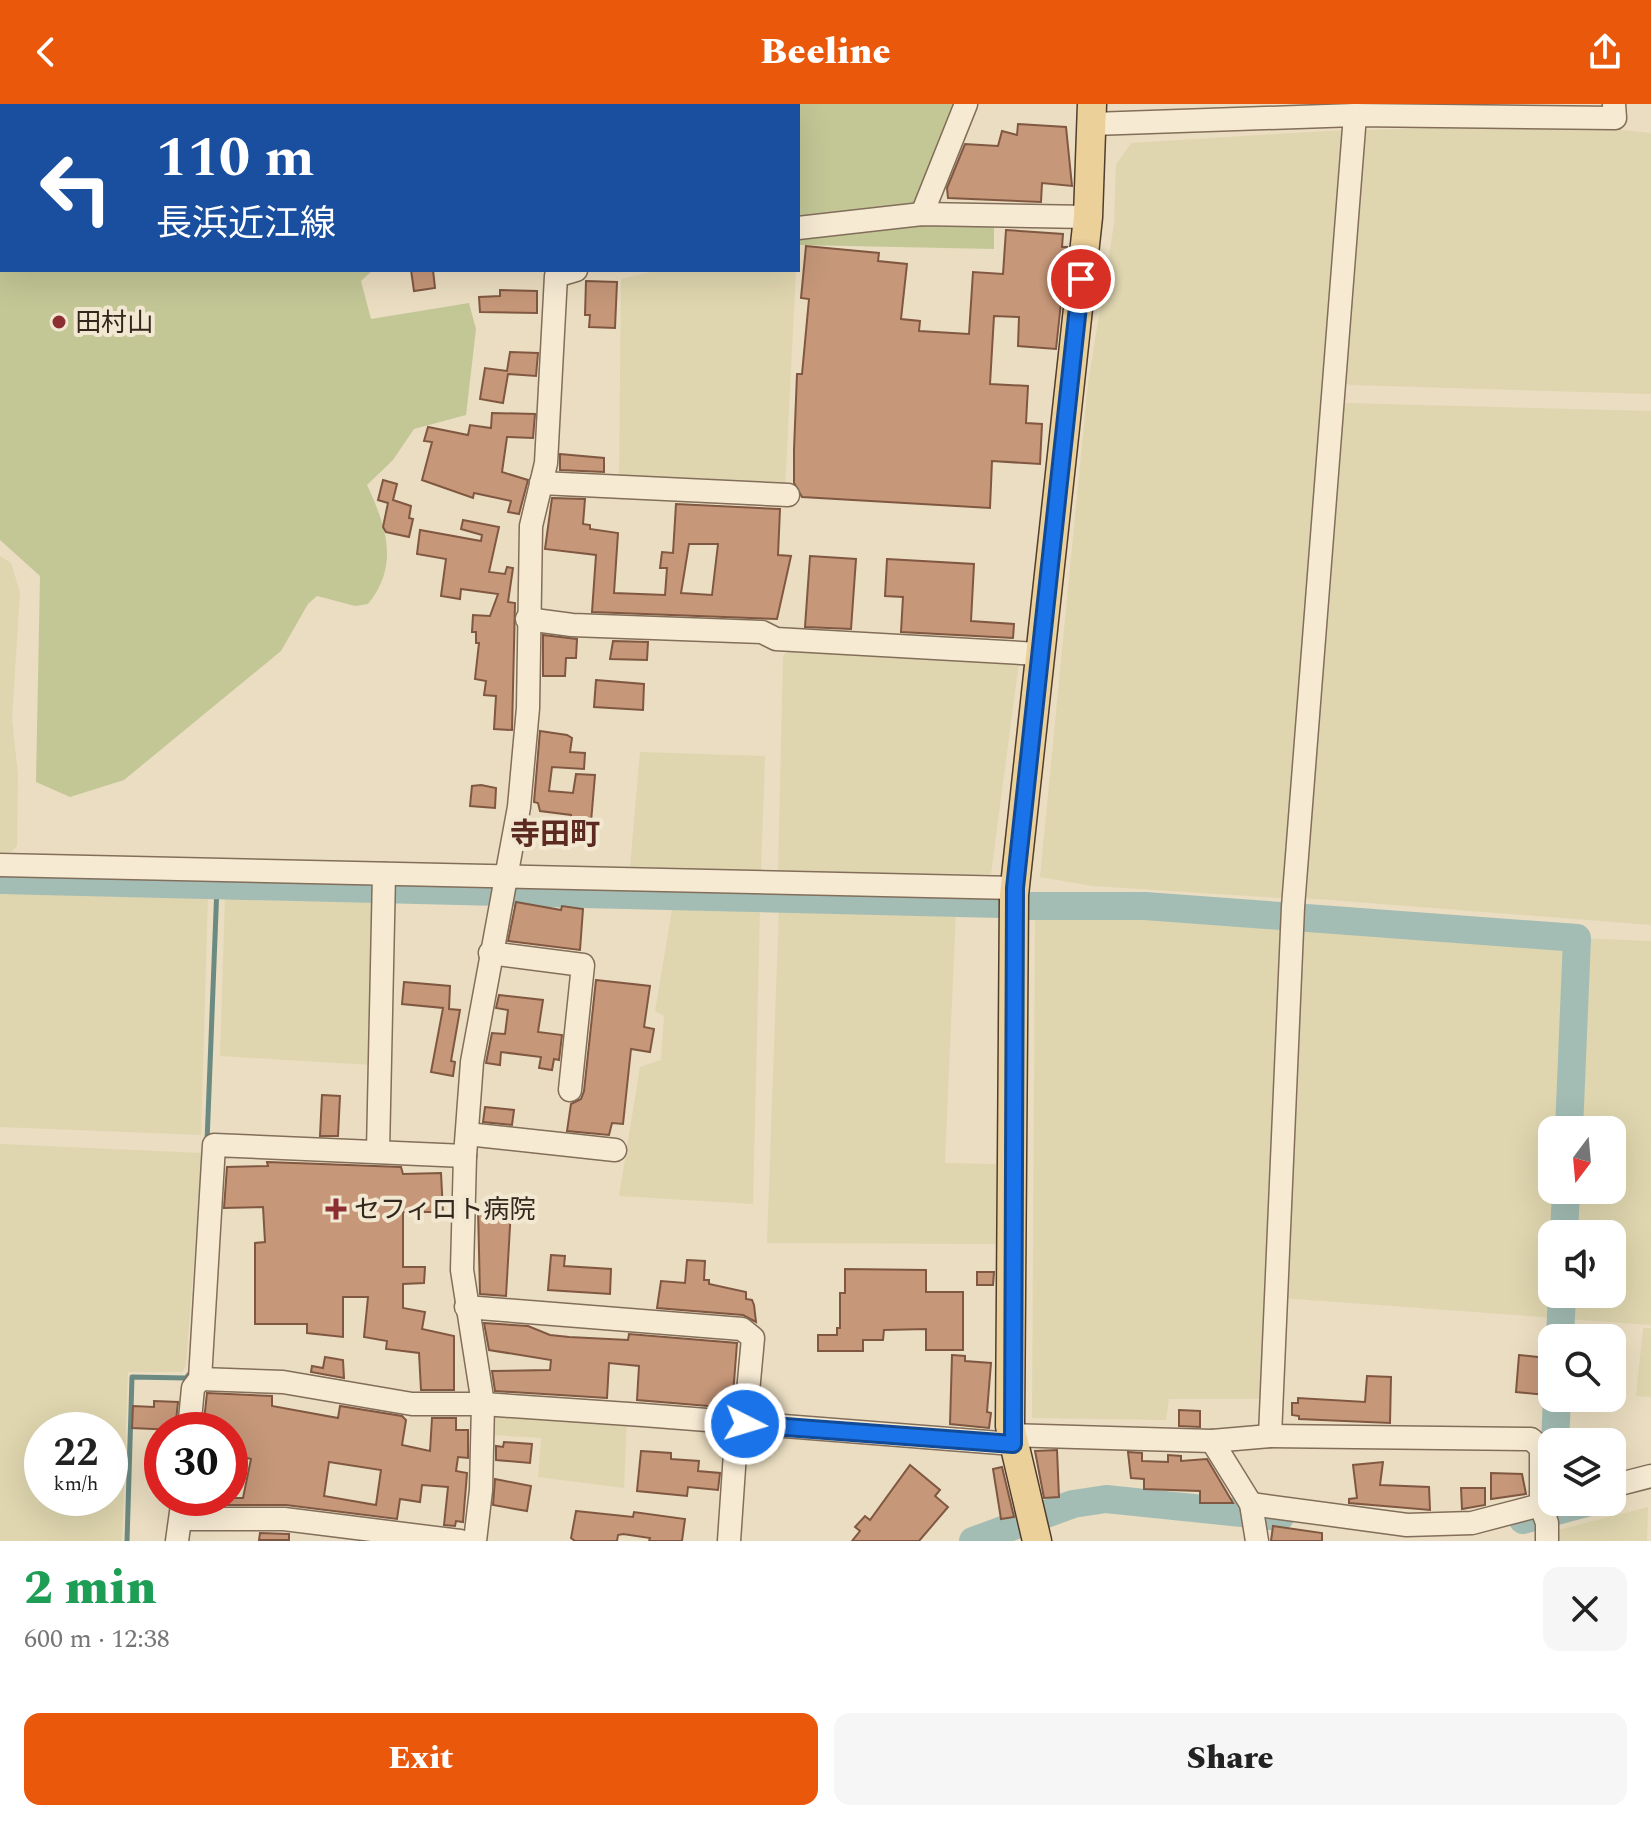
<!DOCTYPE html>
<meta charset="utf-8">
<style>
:root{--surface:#fff;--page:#f6f6f6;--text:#222;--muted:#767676;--accent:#ea580c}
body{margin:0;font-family:Spectral,"Noto Sans JP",serif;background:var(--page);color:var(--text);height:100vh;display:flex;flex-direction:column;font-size:30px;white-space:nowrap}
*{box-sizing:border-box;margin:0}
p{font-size:26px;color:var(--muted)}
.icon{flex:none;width:44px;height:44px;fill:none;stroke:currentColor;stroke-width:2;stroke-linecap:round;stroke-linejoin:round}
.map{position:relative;height:1437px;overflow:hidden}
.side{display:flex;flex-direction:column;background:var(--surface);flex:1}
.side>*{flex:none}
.top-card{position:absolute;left:0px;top:0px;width:800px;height:168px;box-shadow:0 8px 32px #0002;background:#1a4fa0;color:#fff;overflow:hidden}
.needle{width:52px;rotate:196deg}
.fabs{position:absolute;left:1538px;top:1012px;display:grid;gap:16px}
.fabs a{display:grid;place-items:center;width:88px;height:88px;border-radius:16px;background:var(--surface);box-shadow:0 8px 32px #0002;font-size:40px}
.speed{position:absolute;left:24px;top:1308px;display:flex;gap:16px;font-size:40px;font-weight:700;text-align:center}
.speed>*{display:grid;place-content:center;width:104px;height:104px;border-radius:50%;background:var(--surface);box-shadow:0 8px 32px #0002;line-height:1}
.speed small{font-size:20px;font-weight:400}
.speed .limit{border:12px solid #d22;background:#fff;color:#111}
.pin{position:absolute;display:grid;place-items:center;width:68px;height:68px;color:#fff;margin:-34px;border:4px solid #fff;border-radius:50%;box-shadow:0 2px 8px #0007}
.me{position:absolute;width:88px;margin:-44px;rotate:95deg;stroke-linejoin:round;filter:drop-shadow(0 0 6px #0008)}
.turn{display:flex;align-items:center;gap:28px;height:168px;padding:0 24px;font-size:36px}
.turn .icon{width:104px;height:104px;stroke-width:2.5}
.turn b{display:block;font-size:56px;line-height:68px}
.round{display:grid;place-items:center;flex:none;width:84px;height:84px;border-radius:16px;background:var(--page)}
.overview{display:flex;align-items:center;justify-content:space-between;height:136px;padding:0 24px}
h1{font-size:48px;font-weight:800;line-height:60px;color:#1e9e55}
.button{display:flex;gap:16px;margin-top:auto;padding:16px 24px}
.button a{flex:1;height:92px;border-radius:16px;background:var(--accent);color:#fff;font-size:32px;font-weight:800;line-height:92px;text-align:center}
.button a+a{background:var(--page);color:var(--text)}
header{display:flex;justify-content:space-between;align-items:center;height:104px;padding:0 24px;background:var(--accent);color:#fff;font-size:36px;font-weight:800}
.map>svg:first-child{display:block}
</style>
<header><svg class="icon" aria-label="back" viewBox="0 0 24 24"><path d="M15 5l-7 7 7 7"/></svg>Beeline<svg class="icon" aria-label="share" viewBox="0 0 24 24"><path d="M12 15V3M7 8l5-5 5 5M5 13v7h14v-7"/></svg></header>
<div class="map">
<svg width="1651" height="1437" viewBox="0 0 1651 1437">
<rect width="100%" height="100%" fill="#eaddc1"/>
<!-- farmland -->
<g fill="#dfd6af" fill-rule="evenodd">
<path d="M1431,24H1603L1651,29V290L1350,281L1343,277L1361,30L1367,26Z"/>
<path d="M1343,26L1285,790L1280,794L1092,782L1040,773L1088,279L1114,120L1116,61L1131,39Z"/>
<path d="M659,166H796L785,385L619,379L621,175Z"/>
<path d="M1346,299L1651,307V821L1304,794L1341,304Z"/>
<path d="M0,452L11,459L20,488L12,615L18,671L17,742L11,748H0Z"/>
<path d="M792,542L1019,558L991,770L778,768L783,552Z"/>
<path d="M640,648L765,652L761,767L630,763Z"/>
<path d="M0,787L208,791L201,1031L0,1023Z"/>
<path d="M225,792L374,795L371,961L220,952Z"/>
<path d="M673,799L760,804L753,1100L619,1092L640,963L661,956L664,912L655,907Z"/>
<path d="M779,802L956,805L945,1059L996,1060L997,1140L767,1139Z"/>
<path d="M1107,811L1282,826L1261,1295H1169L1166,1316L1032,1314L1035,814Z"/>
<path d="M1303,823L1651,837V1221L1282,1194ZM1552,1026H1612V1086H1552ZM1552,1130H1612V1190H1552Z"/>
<path d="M0,1040L202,1049L186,1261L182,1268H128L122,1437H0ZM42,1326H110V1394H42Z"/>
<path d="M1643,1224H1651V1293L1636,1292Z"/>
<path d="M1586,1226L1610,1227V1232L1620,1234L1616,1288H1612V1234H1583Z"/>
<path d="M500,1307L627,1316L624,1384L538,1373L541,1334L492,1331V1312Z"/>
<path d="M1648,1403L1647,1437H1552L1554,1427Z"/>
</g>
<!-- green -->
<path fill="#c3c796" d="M0,0H959L913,118L994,120V145L798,141V2H2V166H373L361,177L371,215L469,199L476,225L466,311L414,325L393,356L367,381C386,422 400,461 368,500L355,502L317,492L308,500L281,547L124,676L70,693L36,678L40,472L0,436Z"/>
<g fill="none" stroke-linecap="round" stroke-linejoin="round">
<!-- stream -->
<g stroke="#6b8a81" stroke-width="5">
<path d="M207,1038L217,782"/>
<path d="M127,1437L132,1273L186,1274L191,1268"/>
</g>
<!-- river -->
<g stroke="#a3bdb4" stroke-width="28">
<path d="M0,776L1001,800"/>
<path d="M1031,802H1145L1577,834L1569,1026"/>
<path d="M1564,1130L1566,1086"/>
<path d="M1560,1234L1562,1190"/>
<path d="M1555,1338L1557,1294"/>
<path d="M1523,1416L1590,1398"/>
<path d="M973,1437L1073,1400L1106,1395L1280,1413"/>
</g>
</g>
<!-- building -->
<g fill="#c69779" stroke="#805841" stroke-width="2" fill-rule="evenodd">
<path d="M1018,20L1066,23L1072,82L1042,79L1041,98L948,94L947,84L965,40L998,42L1002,27L1017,31Z"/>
<path d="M1006,126L1063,130L1062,143H1067L1056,245L1018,242L1019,213L994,212L990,280L1028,282L1026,319L1042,320L1040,360L992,357L990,404L802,393L794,379V346L797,270H802L809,195L801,194L806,142L879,149L878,157L907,160L901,215L920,217L919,227L969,230L973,168L1003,170Z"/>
<path d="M411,166H433L435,184L414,187Z"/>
<path d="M586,177L617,178L615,224L589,223L590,211H585Z"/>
<path d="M500,186L537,187V209L480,208L479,193L500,192Z"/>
<path d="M510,248L538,249L536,272L508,270L503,299L480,295L485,264L507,267Z"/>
<path d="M492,309L535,310L533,334L507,333L502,368L528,376L519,410L508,408L511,397L474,389L473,394L422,376L432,338L424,337L428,323L468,331L470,321L491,324Z"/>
<path d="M560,350L604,354V368L560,366Z"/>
<path d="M383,376L397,380L393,396L411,402L409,414L413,415L409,433L386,428L383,423L388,399L378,396Z"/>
<path d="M552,394L585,395L583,420L590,421V425L618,429L614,489L665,491L667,464H660L662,448L673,449L676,400L780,405L778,451L791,452L777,515L592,508L596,451L545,445ZM689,440H718L712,491L681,489Z"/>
<path d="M463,416L499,423L489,468L505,470L507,463L513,464L508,498L515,499L512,626L494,625L496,592L484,591L486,577L475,575L479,539H476V528H472L473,511L490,512L498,490L461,485L460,495L441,492L446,455L417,450L420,426L481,437L482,431L461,425Z"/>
<path d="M810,452L856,455L851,525L805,523Z"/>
<path d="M887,455L974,460L971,517L1014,520L1013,534L901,528L903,493L885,492Z"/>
<path d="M543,531L577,535L576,554H566L565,572H543Z"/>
<path d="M613,537L648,538L647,556L610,555Z"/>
<path d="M596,576L644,580L643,606L594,603Z"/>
<path d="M540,627L567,631L572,634L570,648L585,649L584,665L552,663L549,687L573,689L576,670L595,671L591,718L571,716V711L540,707L538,699L534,698Z"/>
<path d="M481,681L496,684L495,704L470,702L472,682Z"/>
<path d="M516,798L561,806L562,802L583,805L580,846L508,837Z"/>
<path d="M596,876L650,882L644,923L654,925L650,948L631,945L623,1020L612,1019L609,1031L567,1027L571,1000L581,995L584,987Z"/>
<path d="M404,878L450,882L449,905L460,906L451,957L455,958L453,972L431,968L443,904L402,900Z"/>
<path d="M499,891L543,896L538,928L562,931L559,956L554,955L552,966L539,964L541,953L501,948L500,961L486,959L492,929L505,930L508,906L496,904Z"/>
<path d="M322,991L340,992L338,1032H320Z"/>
<path d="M485,1003L514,1006L512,1021L483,1018Z"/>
<path d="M267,1058L401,1063L403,1070L441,1069L443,1108H403V1163H425L424,1179L403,1180V1204L425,1208L422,1225L454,1232V1286H421L419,1249L386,1245L387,1237L364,1233L368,1193H343V1233L307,1229V1220H255V1139L265,1138L263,1103L224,1104L227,1063L268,1062Z"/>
<path d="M478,1104L511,1105L506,1192L480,1190Z"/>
<path d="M551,1151L565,1152L564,1162L611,1165L610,1190L548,1186Z"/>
<path d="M687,1156L705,1157L704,1176H709V1180L746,1188V1195L752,1196L754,1201L756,1218L743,1211L657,1204L661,1177L685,1179Z"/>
<path d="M845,1165L926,1166V1188H963V1246H926V1225L884,1226L883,1236H863V1247H818V1231H837V1224H840V1189H845Z"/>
<path d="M977,1168H994L993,1181H977Z"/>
<path d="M484,1219L528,1222L550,1231L569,1233L628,1236L629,1230L737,1239L732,1304L637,1296L639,1262L609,1259L607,1294L495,1287L492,1267L550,1266L551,1256L489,1246Z"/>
<path d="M952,1251L965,1252V1257L991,1259L987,1308L991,1309L989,1324L950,1320Z"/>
<path d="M1519,1251L1547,1254L1545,1291L1516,1288Z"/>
<path d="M325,1253L343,1256L344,1274L311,1268L312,1262L323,1264Z"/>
<path d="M1367,1272L1391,1273L1390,1319L1299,1315V1312L1292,1311V1299H1298V1294L1365,1298Z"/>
<path d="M207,1289L272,1292V1302L338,1314L340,1302L402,1312L406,1316L402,1341L430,1347L432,1314H456V1326H468V1354L458,1353L456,1367L467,1369L463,1418L456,1417L455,1422L444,1421L448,1383L422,1381L420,1398L400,1395L397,1415L286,1401H211L213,1394H243L251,1355L230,1349V1326H203ZM329,1358L381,1366L376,1401L324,1392Z"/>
<path d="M154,1297L178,1298L175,1326L132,1324L133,1302L154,1303Z"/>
<path d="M1179,1306L1200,1307V1323L1179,1322Z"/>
<path d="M504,1338L532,1340L530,1359L496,1356V1342L503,1343Z"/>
<path d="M1057,1346L1059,1393L1044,1394L1035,1347Z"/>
<path d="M641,1347L671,1349V1355L699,1357L698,1367L720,1369L718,1386L688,1383L687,1392L637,1387Z"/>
<path d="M1128,1348L1142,1349V1357L1168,1358V1351L1181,1352V1357L1207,1355L1233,1399H1200V1387L1144,1385V1375L1131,1374Z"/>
<path d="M1383,1358L1380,1381L1429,1383L1430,1406L1349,1399V1395L1357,1394L1353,1361Z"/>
<path d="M910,1361L940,1386L935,1392L948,1403L919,1437H852L860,1427L855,1423L865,1412L870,1416Z"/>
<path d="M1002,1363L1014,1413L1001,1415L993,1365Z"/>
<path d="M1491,1369L1522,1370L1526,1390L1491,1395Z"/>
<path d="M495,1375L531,1382L527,1407L493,1401Z"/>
<path d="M1461,1384H1485V1401L1462,1405Z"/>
<path d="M576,1407L633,1413L634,1408L685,1415L682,1437H649L650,1434L623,1430L618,1431L617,1437H575L571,1434Z"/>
<path d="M1273,1422L1322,1429V1437H1271Z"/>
<path d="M260,1429L289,1430V1436H259Z"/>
</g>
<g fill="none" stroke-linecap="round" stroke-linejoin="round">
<defs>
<g id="minor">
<path d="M1093,20L1355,11L1615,14L1614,0"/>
<path d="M922,110L966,0"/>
<path d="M798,124L922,110L1088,113"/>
<path d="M541,379L788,391"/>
<path d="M527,515L572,521L762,528L776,535L1039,550"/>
<path d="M0,761L1015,784"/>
<path d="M490,849L583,861L570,986"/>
<path d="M467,1030L615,1046"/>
<path d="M378,1047L384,770"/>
<path d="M466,1203L742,1225L753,1234L745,1320"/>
<path d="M200,1275L283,1278L412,1300H483L643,1311L1013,1340"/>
<path d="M189,1326L193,1284L200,1275L214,1041L465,1052"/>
<path d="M1011,1331L1212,1337L1270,1332L1531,1335L1541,1344V1402L1547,1419V1437"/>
<path d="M1270,1332L1293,803L1355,11"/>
<path d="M1212,1337L1251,1400L1257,1437"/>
<path d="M1612,1382L1651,1372"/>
<path d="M1251,1400L1407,1421L1472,1419L1552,1398"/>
<path d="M181,1415H284L460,1437"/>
<path d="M177,1437L183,1394"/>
<path d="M475,1437L481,1386L483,1300L462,1166L465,1052L472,958L519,703L528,604L531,422L546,359L556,172L576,166"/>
<path d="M729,1437L737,1320"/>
</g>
<path id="major" d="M1037,1437L1010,1322L1014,791L1088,113L1092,0"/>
</defs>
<!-- minor casing -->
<use href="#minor" stroke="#826e5a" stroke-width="25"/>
<!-- major casing -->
<use href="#major" stroke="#503d2e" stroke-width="31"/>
<!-- minor -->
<use href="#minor" stroke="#f6ead3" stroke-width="22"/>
<!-- major -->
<use href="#major" stroke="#ecd09a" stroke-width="28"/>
</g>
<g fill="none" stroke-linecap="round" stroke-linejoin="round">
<defs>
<path id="route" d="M745,1320L1013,1340L1015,784L1081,175"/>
</defs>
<!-- route casing -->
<use href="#route" stroke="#114b97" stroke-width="20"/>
<!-- route -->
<use href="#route" stroke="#1a73e8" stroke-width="14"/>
</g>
<!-- markers -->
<g fill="#8d2e32" stroke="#f2e7d0" stroke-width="3">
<circle cx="59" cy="218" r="8"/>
<path d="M332 1093h8v8h8v8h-8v8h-8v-8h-8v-8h8z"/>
</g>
<g text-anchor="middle" stroke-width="8" stroke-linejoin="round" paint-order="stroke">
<!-- poi labels -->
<g font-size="26" fill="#33271d" stroke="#f2e7d0" text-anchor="start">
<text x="75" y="227">田村山</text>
<text x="354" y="1114">セフィロト病院</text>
</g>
<!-- quarter labels -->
<g font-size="30" font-weight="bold" fill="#5c2a20" stroke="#f2e7d0">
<text x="555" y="740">寺田町</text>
</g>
</g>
</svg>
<div class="fabs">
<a><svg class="needle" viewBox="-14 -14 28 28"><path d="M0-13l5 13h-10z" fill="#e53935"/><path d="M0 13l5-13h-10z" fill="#767676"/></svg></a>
<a><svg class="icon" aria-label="sound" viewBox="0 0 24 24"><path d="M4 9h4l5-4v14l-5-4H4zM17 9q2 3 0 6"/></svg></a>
<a><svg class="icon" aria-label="search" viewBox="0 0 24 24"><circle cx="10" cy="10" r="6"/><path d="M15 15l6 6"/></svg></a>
<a><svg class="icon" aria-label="layers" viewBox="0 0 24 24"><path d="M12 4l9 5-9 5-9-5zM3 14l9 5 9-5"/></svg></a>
</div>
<div class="speed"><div>22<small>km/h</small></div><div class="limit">30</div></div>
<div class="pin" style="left:1081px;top:175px;background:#d93025"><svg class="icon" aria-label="arrive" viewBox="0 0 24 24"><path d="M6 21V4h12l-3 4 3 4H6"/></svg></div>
<svg class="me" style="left:745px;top:1320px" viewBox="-20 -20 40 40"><circle r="17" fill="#1a73e8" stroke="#fff" stroke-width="3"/><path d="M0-11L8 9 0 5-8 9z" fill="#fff"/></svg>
<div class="top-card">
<div class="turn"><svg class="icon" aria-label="left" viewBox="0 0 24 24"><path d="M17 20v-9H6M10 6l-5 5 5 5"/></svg><div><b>110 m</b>長浜近江線</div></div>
</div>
</div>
<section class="side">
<div class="overview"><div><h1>2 min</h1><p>600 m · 12:38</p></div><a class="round"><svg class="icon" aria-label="close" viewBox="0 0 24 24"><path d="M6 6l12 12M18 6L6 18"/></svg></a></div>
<div class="button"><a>Exit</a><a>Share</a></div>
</section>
